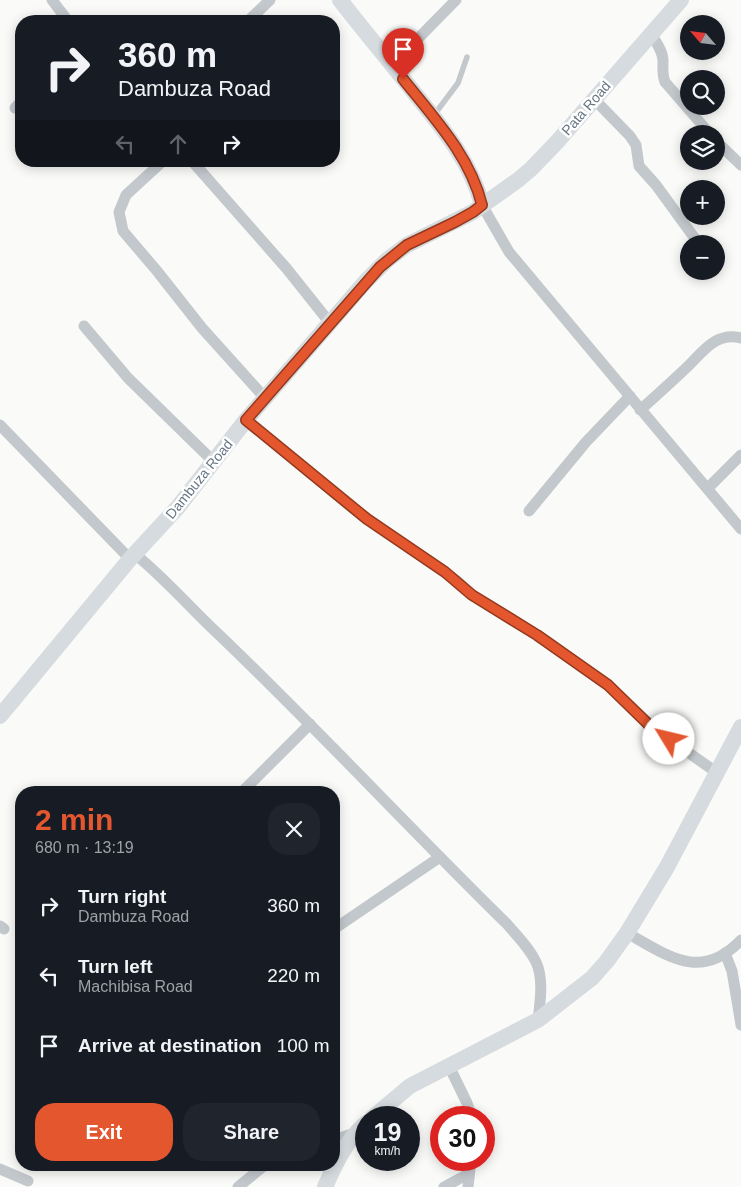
<!DOCTYPE html>
<meta charset="utf-8">
<style>
:root{--surface:#171b24;--page:#20242c;--text:#f1f3f6;--muted:#9ea1a6;--accent:#e4572e}
body{margin:0;font-family:Arial,sans-serif;background:var(--page);color:var(--text);height:100vh;display:flex;flex-direction:column;font-size:19px;white-space:nowrap}
*{box-sizing:border-box;margin:0}
p{font-size:16px;color:var(--muted)}
.icon{flex:none;width:28px;height:28px;fill:none;stroke:currentColor;stroke-width:2;stroke-linecap:round;stroke-linejoin:round}
.map{position:relative;flex:1;overflow:hidden}
.side{position:absolute;left:15px;top:786px;width:325px;height:385px;display:flex;flex-direction:column;background:var(--surface);border-radius:20px;box-shadow:0 2px 12px #0003}
.side>*{flex:none}
.banner{position:absolute;left:15px;top:15px;width:325px;height:152px;border-radius:20px;box-shadow:0 2px 12px #0003;background:#171b24;color:var(--text);overflow:hidden}
.needle{width:32px;rotate:298deg}
.buttons{position:absolute;left:680px;top:15px;display:grid;gap:10px}
.buttons a{display:grid;place-items:center;width:45px;height:45px;border-radius:50%;background:var(--surface);box-shadow:0 2px 12px #0003;font-size:25px}
.speed{position:absolute;left:355px;top:1106px;display:flex;gap:10px;font-size:25px;font-weight:700;text-align:center}
.speed>*{display:grid;place-content:center;width:65px;height:65px;border-radius:50%;background:var(--surface);box-shadow:0 2px 12px #0003;line-height:1}
.speed small{font-size:12px;font-weight:400}
.speed .limit{border:8px solid #d22;background:#fff;color:#111}
.pin{position:absolute;display:grid;place-items:center;width:42px;height:42px;color:#fff;margin:-51px -21px;border-radius:50% 50% 50% 0;rotate:-45deg;box-shadow:0 0 5px #0007}
.pin .icon{rotate:45deg}
.me{position:absolute;width:55px;margin:-28px;rotate:306deg;stroke-linejoin:round;filter:drop-shadow(0 0 4px #0008)}
.turn{display:flex;align-items:center;gap:18px;height:105px;padding:0 20px;font-size:22px}
.turn .icon{width:65px;height:65px;stroke-width:2.5}
.turn b{display:block;font-size:35px;line-height:42px}
.lanes{display:flex;align-items:center;height:48px;padding:0 20px;background:#0003;justify-content:center;gap:25px;direction:ltr}
.lanes .off{opacity:.35}
.round{display:grid;place-items:center;flex:none;width:52px;height:52px;border-radius:20px;background:var(--page)}
.headline{display:flex;align-items:center;justify-content:space-between;height:85px;padding:0 20px}
h1{font-size:30px;font-weight:700;line-height:38px;color:var(--accent)}
.primary-button{display:flex;gap:10px;margin-top:auto;padding:10px 20px}
.primary-button a{flex:1;height:58px;border-radius:20px;background:var(--accent);color:#fff;font-size:20px;font-weight:700;line-height:58px;text-align:center}
.primary-button a+a{background:var(--page);color:var(--text)}
ul{padding:0;list-style:none}
li{display:flex;align-items:center;gap:15px;height:70px;padding:0 20px}
li div{flex:1}
li b{display:block;font-size:19px}
li em{font-style:normal}
.map>svg:first-child{display:block}
</style>
<div class="map">
<svg width="741" height="1187" viewBox="0 0 741 1187">
<rect width="100%" height="100%" fill="#fafaf8"/>
<g fill="none" stroke-linecap="round" stroke-linejoin="round">
<!-- lane -->
<path stroke="#c3c8cc" stroke-width="5.5" d="M434,115L458,83L467,57"/>
<!-- street -->
<g stroke="#c3c8cc" stroke-width="11">
<path d="M52,0L68,21"/>
<path d="M248,21L270,0"/>
<path d="M651,34C656,42 663,51 663,61C663,69 662,75 665,82L710,134"/>
<path d="M392,65L456,0"/>
<path d="M593,98L630,136L636,145L639,166L656,185L696,240"/>
<path d="M15,108L21,102"/>
<path d="M716,141L741,165"/>
<path d="M163,161L126,195L119,212L123,231L157,271L202,328L265,398"/>
<path d="M192,161L287,269L330,323"/>
<path d="M482,205L509,252L741,529"/>
<path d="M84,326L128,378L214,462"/>
<path d="M640,410C655,397 669,384 684,370C701,355 714,331 741,338"/>
<path d="M246,420L355,510L457,581L472,595L537,635L608,685L655,729L716,772"/>
<path d="M0,425L130,559"/>
<path d="M708,488L741,455"/>
<path d="M529,511L586,442L630,396"/>
<path d="M135,554C163,577 187,604 214,630C314,725 408,827 507,924C517,936 529,947 536,962C544,979 540,1003 538,1020"/>
<path d="M242,792L310,724"/>
<path d="M0,926L4,929"/>
<path d="M334,929L440,857"/>
<path d="M627,933C668,956 701,982 741,940"/>
<path d="M725,953L732,971L741,1025"/>
<path d="M449,1066L467,1103L472,1118"/>
<path d="M334,1140L355,1133"/>
<path d="M0,1169L28,1181"/>
<path d="M238,1187L265,1165"/>
<path d="M444,1187L468,1174"/>
<path d="M468,1187L471,1160"/>
</g>
<!-- secondary -->
<g stroke="#d6dbdf" stroke-width="16">
<path d="M340,0C365,32 391,63 416,95C443,129 471,162 482,205"/>
<path d="M0,716L130,559L178,507L246,420L366,281L387,260L407,245L473,212L518,180L531,169L557,142L681,0"/>
<path d="M372,1118L410,1086L538,1020L592,978L607,961L627,933L667,867L741,727"/>
<path d="M325,1187C335,1164 347,1139 366,1123"/>
</g>
</g>
<g fill="none" stroke-linecap="round" stroke-linejoin="round">
<defs>
<path id="route" d="M403,79C434,118 470,156 482,205L473,212L455,222L407,245L380,267L246,420L367,519L445,572L472,595L537,635L608,685L648,724L669,739"/>
</defs>
<!-- route casing -->
<use href="#route" stroke="#94391e" stroke-width="12"/>
<!-- route -->
<use href="#route" stroke="#e4572e" stroke-width="9"/>
</g>
<g text-anchor="middle" stroke-width="5" stroke-linejoin="round" paint-order="stroke">
<!-- street labels -->
<g font-size="14" fill="#657683" stroke="#fff">
<text transform="translate(586 108) rotate(-49)" y="5">Pata Road</text>
<text transform="translate(199 479) rotate(-51)" y="5">Dambuza Road</text>
</g>
</g>
</svg>
<div class="buttons">
<a><svg class="needle" viewBox="-14 -14 28 28"><path d="M0-13l5 13h-10z" fill="#e53935"/><path d="M0 13l5-13h-10z" fill="#9ea1a6"/></svg></a>
<a><svg class="icon" aria-label="search" viewBox="0 0 24 24"><circle cx="10" cy="10" r="6"/><path d="M15 15l6 6"/></svg></a>
<a><svg class="icon" aria-label="layers" viewBox="0 0 24 24"><path d="M12 4l9 5-9 5-9-5zM3 14l9 5 9-5"/></svg></a>
<a>+</a>
<a>−</a>
</div>
<div class="speed"><div>19<small>km/h</small></div><div class="limit">30</div></div>
<div class="pin" style="left:403px;top:79px;background:#d93025"><svg class="icon" aria-label="arrive" viewBox="0 0 24 24"><path d="M6 21V4h12l-3 4 3 4H6"/></svg></div>
<svg class="me" style="left:669px;top:739px" viewBox="-20 -20 40 40"><circle r="19" fill="#fff"/><path d="M0-13L10 11 0 6-10 11z" fill="#e4572e"/></svg>
<div class="banner">
<div class="turn"><svg class="icon" aria-label="right" viewBox="0 0 24 24"><path d="M7 20v-9h11M14 6l5 5-5 5"/></svg><div><b>360 m</b>Dambuza Road</div></div>
<div class="lanes"><svg class="icon off" aria-label="left" viewBox="0 0 24 24"><path d="M17 20v-9H6M10 6l-5 5 5 5"/></svg><svg class="icon off" aria-label="ahead" viewBox="0 0 24 24"><path d="M12 20V5M6 11l6-6 6 6"/></svg><svg class="icon" aria-label="right" viewBox="0 0 24 24"><path d="M7 20v-9h11M14 6l5 5-5 5"/></svg></div>
</div>
<section class="side">
<div class="headline"><div><h1>2 min</h1><p>680 m · 13:19</p></div><a class="round"><svg class="icon" aria-label="close" viewBox="0 0 24 24"><path d="M6 6l12 12M18 6L6 18"/></svg></a></div>
<ul>
<li><svg class="icon" aria-label="right" viewBox="0 0 24 24"><path d="M7 20v-9h11M14 6l5 5-5 5"/></svg><div><b>Turn right</b><p>Dambuza Road</p></div><em>360 m</em></li>
<li><svg class="icon" aria-label="left" viewBox="0 0 24 24"><path d="M17 20v-9H6M10 6l-5 5 5 5"/></svg><div><b>Turn left</b><p>Machibisa Road</p></div><em>220 m</em></li>
<li><svg class="icon" aria-label="arrive" viewBox="0 0 24 24"><path d="M6 21V4h12l-3 4 3 4H6"/></svg><div><b>Arrive at destination</b></div><em>100 m</em></li>
</ul>
<div class="primary-button"><a>Exit</a><a>Share</a></div>
</section>
</div>
